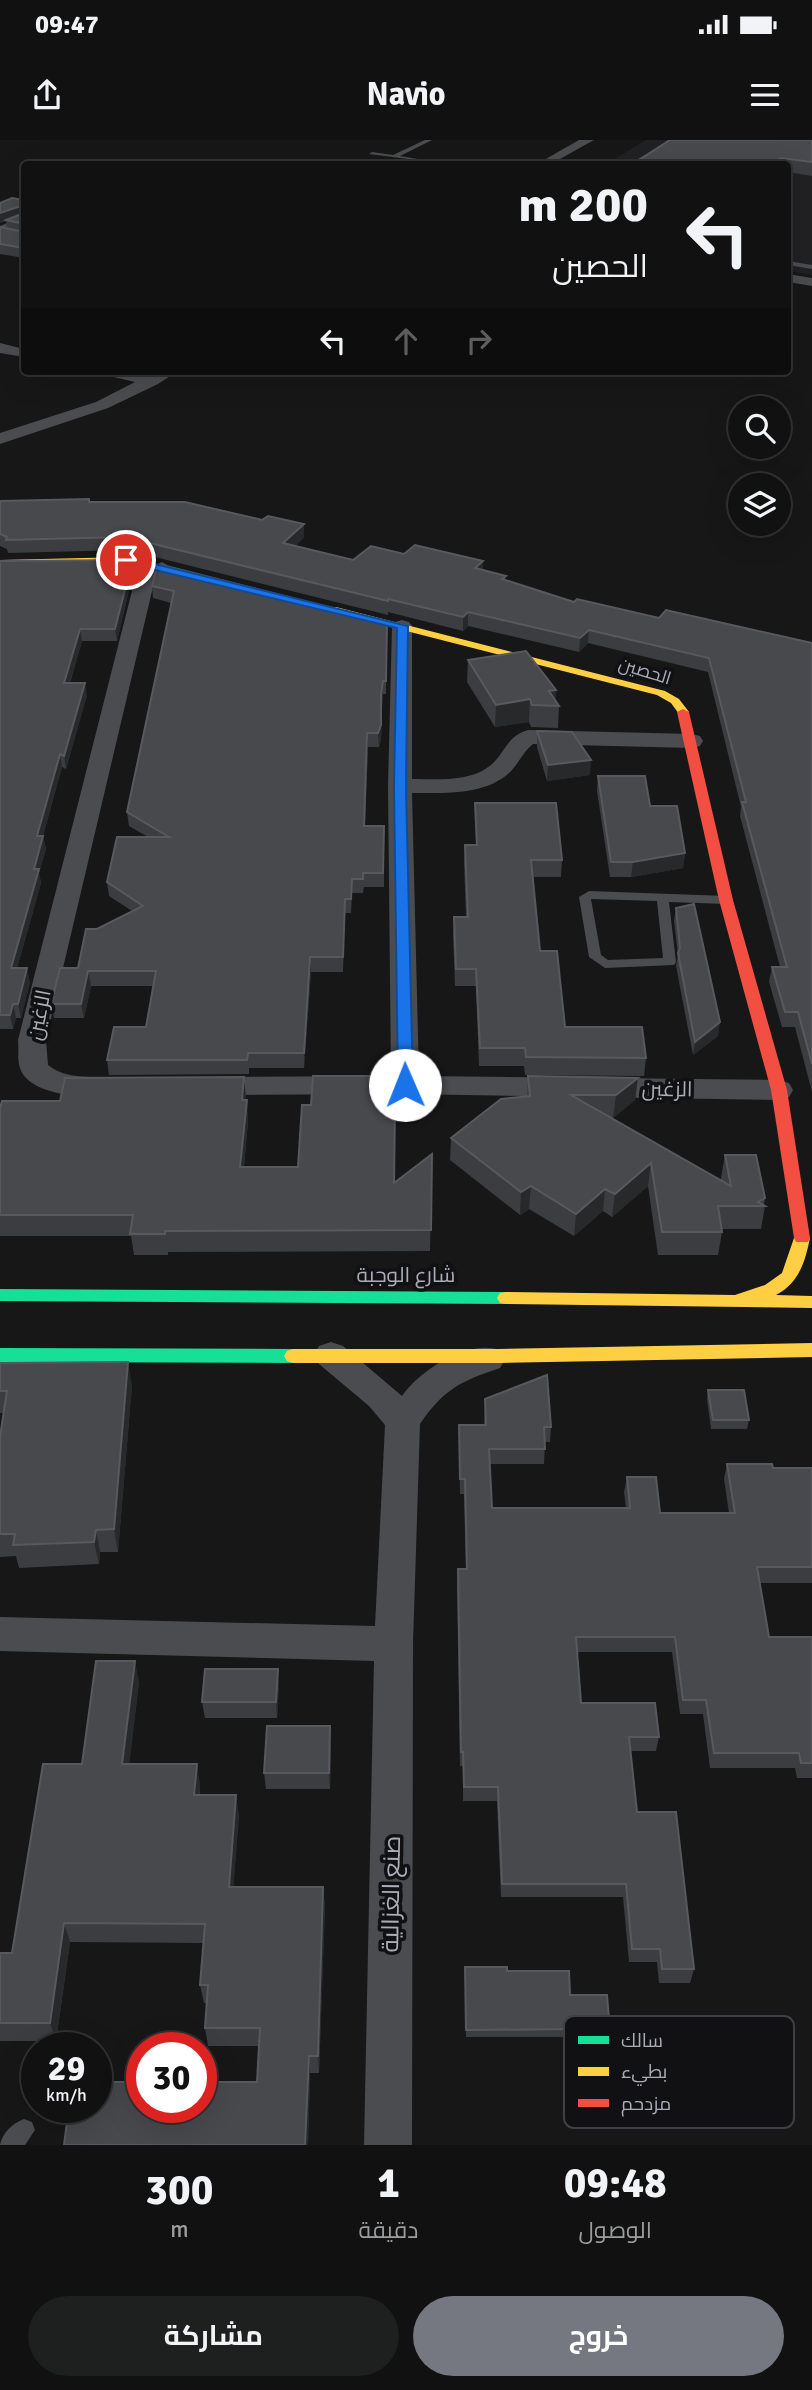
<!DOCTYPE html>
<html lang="ar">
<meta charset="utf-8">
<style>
:root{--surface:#111;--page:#1e1f1f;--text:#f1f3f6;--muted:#9c9d9f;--line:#303131;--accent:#757880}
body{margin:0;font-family:Signika,Cairo,sans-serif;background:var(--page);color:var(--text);direction:rtl;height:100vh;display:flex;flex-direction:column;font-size:26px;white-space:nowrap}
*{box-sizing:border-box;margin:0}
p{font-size:23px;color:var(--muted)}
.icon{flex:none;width:38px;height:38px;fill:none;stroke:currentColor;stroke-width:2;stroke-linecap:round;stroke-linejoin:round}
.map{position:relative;height:2005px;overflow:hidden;direction:ltr}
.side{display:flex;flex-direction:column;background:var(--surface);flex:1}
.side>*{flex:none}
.guide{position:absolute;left:21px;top:21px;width:770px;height:214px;border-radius:7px;box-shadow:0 7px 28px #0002,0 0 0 2px var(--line);direction:rtl;background:#111;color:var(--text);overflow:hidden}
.controls{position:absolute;left:728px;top:256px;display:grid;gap:14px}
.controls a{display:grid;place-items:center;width:63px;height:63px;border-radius:50%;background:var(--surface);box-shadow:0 7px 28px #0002,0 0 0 2px var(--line);font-size:35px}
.speed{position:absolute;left:21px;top:1892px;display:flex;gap:14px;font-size:35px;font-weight:700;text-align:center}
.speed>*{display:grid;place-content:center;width:91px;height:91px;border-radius:50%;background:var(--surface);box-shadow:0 7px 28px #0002,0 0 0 2px var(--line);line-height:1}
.speed small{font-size:18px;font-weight:400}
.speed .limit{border:10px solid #d22;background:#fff;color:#111}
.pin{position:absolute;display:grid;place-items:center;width:60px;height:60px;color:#fff;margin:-30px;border:4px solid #fff;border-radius:50%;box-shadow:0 2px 7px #0007}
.me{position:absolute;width:77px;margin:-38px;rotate:359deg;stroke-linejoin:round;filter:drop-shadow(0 0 5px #0008)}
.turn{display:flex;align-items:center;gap:24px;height:147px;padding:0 28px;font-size:32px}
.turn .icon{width:91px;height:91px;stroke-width:2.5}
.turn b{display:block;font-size:49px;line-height:60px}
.lanes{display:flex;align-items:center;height:66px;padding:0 28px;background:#0003;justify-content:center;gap:35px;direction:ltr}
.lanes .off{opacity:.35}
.eta{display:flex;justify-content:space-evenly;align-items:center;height:119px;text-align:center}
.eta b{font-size:42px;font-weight:700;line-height:49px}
.button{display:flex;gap:14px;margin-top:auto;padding:14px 28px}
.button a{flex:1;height:80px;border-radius:42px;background:var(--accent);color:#fff;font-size:28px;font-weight:700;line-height:80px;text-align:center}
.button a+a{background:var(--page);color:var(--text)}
.status{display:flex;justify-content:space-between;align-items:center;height:49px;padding:0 35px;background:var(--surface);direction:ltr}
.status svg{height:19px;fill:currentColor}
header{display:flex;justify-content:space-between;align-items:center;height:91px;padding:0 28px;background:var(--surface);font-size:32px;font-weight:700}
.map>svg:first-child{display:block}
</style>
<div class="status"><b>09:47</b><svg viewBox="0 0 49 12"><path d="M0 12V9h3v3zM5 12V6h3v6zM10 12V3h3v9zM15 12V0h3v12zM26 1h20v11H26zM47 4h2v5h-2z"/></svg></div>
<header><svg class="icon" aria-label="menu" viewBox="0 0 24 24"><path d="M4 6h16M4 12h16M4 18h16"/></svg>Navio<svg class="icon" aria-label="share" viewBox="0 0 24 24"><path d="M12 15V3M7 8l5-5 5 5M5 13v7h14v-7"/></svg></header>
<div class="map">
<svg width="812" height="2005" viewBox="0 0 812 2005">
<rect width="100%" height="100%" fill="#171717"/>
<!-- built -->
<path fill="#212124" d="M646,0H812V135L788,131V24H606Z"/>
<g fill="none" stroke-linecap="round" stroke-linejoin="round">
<!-- lane -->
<g fill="#4b4c50" fill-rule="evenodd">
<path d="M425,0H432L400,16L447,24L369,14L372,12L393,15Z"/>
<path d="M669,0H676L636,24H630Z"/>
<path d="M24,76V80L0,90V86Z"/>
<path d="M788,121L812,125V129L788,125Z"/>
<path d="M589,751L726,756L732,760L726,764L669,762L676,822L674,825L605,828L589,817L579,757ZM591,759L657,761L663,818L608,820L601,815Z"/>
<path d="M24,1979L32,1982L35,1990L25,2005H0C2,1993 13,1983 24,1979Z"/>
</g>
<!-- street -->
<g fill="#4b4c50" fill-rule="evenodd">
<path d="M579,0H594L551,24H537Z"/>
<path d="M788,134L812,138V146L788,142Z"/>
<path d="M0,203L24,209V217L0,213Z"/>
<path d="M99,231H128L149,236L158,231H178L158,244L108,268L0,304V293L96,262L135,242L101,234Z"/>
<path d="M162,422L172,428L156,439L153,447L46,900L48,925C68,941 90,934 113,940L117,947L113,954C91,960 28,956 20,928C17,920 19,909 18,900L133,447L140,432Z"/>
<path d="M402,480L409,482L412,486V639C440,639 476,643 496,620C507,607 510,595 528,590L692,594L700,596L703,601L700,606L692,608L533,604C524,611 520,621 512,630C488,656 444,653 412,653L419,936L779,940L789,943L793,950L789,957L779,960L405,954L206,955L196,953L192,946L196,939L206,937L391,936L388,646L392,486L395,482Z"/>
<path d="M331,1202L343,1206L402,1256C420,1230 468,1199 500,1210L505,1219L500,1228C461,1241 444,1249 420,1284L413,1504L412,2005H364L374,1521L0,1511V1477L375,1486L385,1285L369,1266L319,1224L314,1215L319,1206Z"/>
</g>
<!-- fast -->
<g fill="#16e098" fill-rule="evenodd">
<path d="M0,1149L506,1152L512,1153L515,1158L512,1163L506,1164L0,1161Z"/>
<path d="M0,1208L293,1209L299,1211L302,1216L299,1221L293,1223L0,1222Z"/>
</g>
<!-- slow -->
<g fill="#ffcf43" fill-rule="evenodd">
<path d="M126,417L214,439L209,442L126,423L0,426V420Z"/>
<path d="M336,467L665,551L679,559L689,572L683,575L679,574L671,563L657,555L332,472V468Z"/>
<path d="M802,1092L808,1094L810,1098C805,1122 799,1143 776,1155L812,1156V1168L506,1164L500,1163L497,1158L500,1153L506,1152L735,1155L765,1145L782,1133L794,1098L796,1094Z"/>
<path d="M812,1203V1217L498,1223H293L287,1221L284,1216L287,1211L293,1209H498Z"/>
</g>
<!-- jam -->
<path fill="#f24e42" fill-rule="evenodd" d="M683,569L689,572L733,760L787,950L810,1098L808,1102H796L794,1098L771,950L719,760L677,572Z"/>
</g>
<!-- wall -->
<g fill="#3c3d40">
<path d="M812,0V36L788,32V24H633Z"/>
<path d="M24,60V118L0,114V87L7,89L6,81L0,83Z"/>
<path d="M0,361L90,362L304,397L295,406L353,420L404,414L506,436L505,440L574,462L659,478L812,503V952L795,887H782L769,842L772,827H780L740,676L741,667L708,532L588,503L579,512L468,486L463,491L388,472V475L127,410L8,413L7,409L0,406Z"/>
<path d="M136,420L137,432L130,446L117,501H82L70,543L87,555L66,629L62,627L43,696L46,709L39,733L41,743L17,828L30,842L21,878H16L13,889H0V421Z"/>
<path d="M152,446L387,482L386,554H383L382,568L381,599L379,607H368L365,686H384V747H364L363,753H352L351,773H345L343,832H311L304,928H249V934L109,935L107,920L146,887L153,846H91L84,878H54L51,864L78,828L97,789L132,771L109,756L107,742L148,697L129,686L127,672L171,463L153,458Z"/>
<path d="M468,520L556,550L555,560L559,566L558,588L531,587L529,582L495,587L467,542Z"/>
<path d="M537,591L590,635L547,641L537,607Z"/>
<path d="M598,636L650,666L685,713L683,728L631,737H610L597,651Z"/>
<path d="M475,663L562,720L561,737H533L540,811L565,887L646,918L644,936L525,935L524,926H479L476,846H455L453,794L454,777H466L464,722L465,705H476Z"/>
<path d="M676,768L718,896L693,915L676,826L678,815L674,781Z"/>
<path d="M528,936L635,960L613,978H610L721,1041V1038L725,1015L765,1058L764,1065L765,1066L761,1089H722V1092L718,1115H658L648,1046L612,1077L603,1071L574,1096L529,1069L520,1075L450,1020L451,998L527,956Z"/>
<path d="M244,937L248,981L244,1027H298L381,965L394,1043L432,1014L430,1111L168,1112V1115H134L131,1096H0V968Z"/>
<path d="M0,1223L132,1245L118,1412H100L99,1424L19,1428L16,1416L0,1417V1297L4,1273H0Z"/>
<path d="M708,1250L749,1280L747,1289H711L707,1259Z"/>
<path d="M485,1259L551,1287L550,1302H545L544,1324H490L492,1368H626L624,1352L627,1337L660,1373H729L724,1339L727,1324L773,1328H812V1443H759L769,1497H812V1638H797L795,1628H710L703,1574H680L672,1512H577L581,1563L659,1597L656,1611H631L637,1672L694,1829L690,1843H659L657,1822H629L623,1757H501L497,1661H463V1626H460L457,1444L458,1429H466L464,1354H460L459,1285H484Z"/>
<path d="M139,1542L129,1624L200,1644V1655L239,1675L233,1747H323L325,1766L319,1933H310L308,2005H64L257,1942L259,1906H208L205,1888L207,1863H204L200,1845L204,1803L70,1802L56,1901H0V1813H12L82,1624Z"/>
<path d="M279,1545L277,1578H205L202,1562Z"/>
<path d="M330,1586L331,1602L330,1649H266L264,1633Z"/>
<path d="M465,1827L507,1831L570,1855L611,1903L610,1910H579L578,1897H466Z"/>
</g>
<!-- shaded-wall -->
<g fill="#28292a">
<path d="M781,18L780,24H772Z"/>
<path d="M24,65V75L6,80V81L0,83V73Z"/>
<path d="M304,384V397L284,416L283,403Z"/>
<path d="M136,420L137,432L130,446L117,501L115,489L129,434Z"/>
<path d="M483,421V434L475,428Z"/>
<path d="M468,472V486L463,491V477Z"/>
<path d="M80,489L82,501L66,555L64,543Z"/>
<path d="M589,490L588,503L579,512L580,498Z"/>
<path d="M383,541L381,599L379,607L378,593Z"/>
<path d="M85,543L87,555L66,629L64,616Z"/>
<path d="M556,550L555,566L549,551Z"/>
<path d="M530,559L529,582L495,587L496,565Z"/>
<path d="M367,593L368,607L364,700V686Z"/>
<path d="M60,614L62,627L39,709L37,696Z"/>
<path d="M591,620L590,635L547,641L548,625Z"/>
<path d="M43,696L46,709L39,733L41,743L13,842L11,828Z"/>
<path d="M685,713L683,728L631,737L633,722Z"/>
<path d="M310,817L311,832L304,928V913Z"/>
<path d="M27,828L30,842L21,878L18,864Z"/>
<path d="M88,831L91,846L84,878L81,864Z"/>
<path d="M13,864L16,878L13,889L10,875Z"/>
<path d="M720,882L718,896L693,915L695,902Z"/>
<path d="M244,937L246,958L244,981L242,960Z"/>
<path d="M638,938L635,960L613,978L616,955Z"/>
<path d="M247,960L248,981L242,1048L240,1027Z"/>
<path d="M651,1023L648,1046L612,1077L615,1054Z"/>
<path d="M531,1046L529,1069L520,1075L521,1052Z"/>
<path d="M605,1049L603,1071L574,1096L576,1074Z"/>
<path d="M128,1222L132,1245L118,1412L114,1389Z"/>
<path d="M96,1390L100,1412L99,1424L94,1402Z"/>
<path d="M135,1521L139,1542L127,1644L122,1624Z"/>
<path d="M278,1529L279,1545L277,1578L276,1562Z"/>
<path d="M330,1586L331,1602L330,1649L329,1633Z"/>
<path d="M197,1624L200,1644L198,1675L194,1655Z"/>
<path d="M236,1655L239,1675L232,1766L229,1747Z"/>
<path d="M323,1747L325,1766L319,1933L318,1916Z"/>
<path d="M64,1783L70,1802L56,1901L50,1883Z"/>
<path d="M309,1916L310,1933L308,2005H305Z"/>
</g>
<!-- building -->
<g fill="#48494d" stroke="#57595e" stroke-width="2">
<path d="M670,0H812V22L781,18L772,24H633Z"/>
<path d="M12,58L24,60V65L0,73V63Z"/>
<path d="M24,67V84L6,80L24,73Z"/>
<path d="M0,87L24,92V89V108L0,104Z"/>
<path d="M89,359V362H185L262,380L268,376L304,384L283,403L353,420L371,406L404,414L415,405L483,421L475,428L506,436L502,439L574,462L577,459L659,478L666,470L812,503V924L798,872H785L772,827H787L742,662H746L709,518L589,490L580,498L468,472L463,477L388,459V461L125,397L6,400L7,397L0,394V361Z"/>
<path d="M136,420L129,434L115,489H80L64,543H85L64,616L60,614L37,696H43L34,729H39L11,828H27L18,864H13L10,875H0V421Z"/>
<path d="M162,425L387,482L386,541H383L381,555V585L378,593H367L364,686H384L383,733H363V739H352L351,759H345L343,817H310L304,913H248L247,920H107L114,887H146L156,831H88L81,864H51L60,828H78L86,789H97L143,766L107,742L117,697H169L127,672L174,451L152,446L157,428Z"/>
<path d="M526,511L556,550L549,551L559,566L532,565L530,559L496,565L468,520Z"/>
<path d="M537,591L572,592L591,620L548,625Z"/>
<path d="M598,636H645L650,666H677L685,713L633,722H611Z"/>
<path d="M475,663H556L562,720H531L540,811H557L565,887H642L646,918L526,917L525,908H480L476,829H456L454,777H468L465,705H477Z"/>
<path d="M694,764L720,882L695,902L678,813L680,808L676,768Z"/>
<path d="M313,936H381V965H395L394,1043L432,1014L431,1090L165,1091V1094H130L133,1075H0V968L2,961H60L65,938L244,937L242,960H247L240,1027H298L302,965H311Z"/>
<path d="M528,936L638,938L616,955H571L731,1046L725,1015H756L765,1058L758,1062L765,1066H718L722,1092H662L651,1023L615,1054L605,1049L576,1074L531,1046L521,1052L451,998L501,959L530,956Z"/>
<path d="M128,1222L114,1389L96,1390L94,1402L13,1405L15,1394H0V1297L7,1251H0V1223Z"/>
<path d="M547,1235L551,1287H544L545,1309H489L492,1368H630L627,1337H656L660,1373H735L727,1324H772L773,1328H812V1427H757L769,1497H812V1623H801L799,1613H714L706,1560H683L675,1497H576L581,1563H655L659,1597H629L637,1672H676L694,1829H662L660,1809H632L626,1744H502L498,1647H464L463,1612H461L458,1429H467L465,1339H460L459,1285H486L485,1259Z"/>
<path d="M708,1250H744L749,1280H713Z"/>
<path d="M96,1521H135L122,1624H197L194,1655H236L229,1747H323L318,1916H309L305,2005H64L69,1967H96V1942H142V1967H201V1942H257L260,1888H205L208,1845H200L205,1784L64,1783L50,1883H0V1813H12L43,1624H82Z"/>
<path d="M205,1529H278L276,1562H202Z"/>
<path d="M267,1586H330L329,1633H264Z"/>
<path d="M465,1827H507V1831H569L570,1855H607L611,1903H580V1889L466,1890Z"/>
</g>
<!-- route -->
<path fill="#1a73e8" stroke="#114b97" stroke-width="2" d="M126,417L408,486L406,646L413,945L411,949L405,950L398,945L394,646L397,488L122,422V418Z"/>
<g text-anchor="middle" stroke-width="7" stroke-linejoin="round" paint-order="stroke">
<!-- far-street labels -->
<g font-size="18" fill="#a8adb8" stroke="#111113">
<text transform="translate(645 531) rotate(17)" y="6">الحصين</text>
</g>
<!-- street labels -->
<g font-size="21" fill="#a8adb8" stroke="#111113">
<text transform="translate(39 875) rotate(-79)" y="7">الزغين</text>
<text transform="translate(667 949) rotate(1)" y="7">الزغين</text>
<text x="406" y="1142">شارع الوجبة</text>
</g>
<!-- near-street labels -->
<g font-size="24" fill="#a8adb8" stroke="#111113">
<text transform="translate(391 1754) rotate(-89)" y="8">صنع الغزالية</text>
</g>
</g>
<!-- legend -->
<rect x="564" y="1876" width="230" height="112" rx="10" fill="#111113" stroke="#3e4045" stroke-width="2"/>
<rect x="578" y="1896" width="31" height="8" fill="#16e098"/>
<rect x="578" y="1927" width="31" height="9" fill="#ffcf43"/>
<rect x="578" y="1959" width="31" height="8" fill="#f24e42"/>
<g font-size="19" fill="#a8adb8">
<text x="621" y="1907">سالك</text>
<text x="621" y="1938">بطيء</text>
<text x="621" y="1970">مزدحم</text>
</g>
</svg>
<div class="controls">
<a><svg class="icon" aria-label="search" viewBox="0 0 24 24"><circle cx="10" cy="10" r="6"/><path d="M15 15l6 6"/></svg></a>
<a><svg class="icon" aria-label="layers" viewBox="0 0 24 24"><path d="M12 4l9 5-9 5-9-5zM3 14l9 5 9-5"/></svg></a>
</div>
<div class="speed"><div>29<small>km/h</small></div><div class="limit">30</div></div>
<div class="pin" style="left:126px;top:420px;background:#d93025"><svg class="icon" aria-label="arrive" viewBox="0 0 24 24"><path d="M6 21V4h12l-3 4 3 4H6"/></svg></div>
<svg class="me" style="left:405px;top:945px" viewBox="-20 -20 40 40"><circle r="19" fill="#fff"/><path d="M0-13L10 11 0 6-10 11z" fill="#1a73e8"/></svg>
<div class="guide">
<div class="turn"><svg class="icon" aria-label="left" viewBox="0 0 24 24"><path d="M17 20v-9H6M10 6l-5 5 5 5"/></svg><div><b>200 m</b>الحصين</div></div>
<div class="lanes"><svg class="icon" aria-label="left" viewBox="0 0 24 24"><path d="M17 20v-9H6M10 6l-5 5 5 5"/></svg><svg class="icon off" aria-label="ahead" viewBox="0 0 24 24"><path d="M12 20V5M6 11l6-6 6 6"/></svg><svg class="icon off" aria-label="right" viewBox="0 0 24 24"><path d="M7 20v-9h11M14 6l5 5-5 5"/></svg></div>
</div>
</div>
<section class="side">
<div class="eta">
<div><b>09:48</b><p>الوصول</p></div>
<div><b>1</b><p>دقيقة</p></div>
<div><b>300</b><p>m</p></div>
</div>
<div class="button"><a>خروج</a><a>مشاركة</a></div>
</section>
